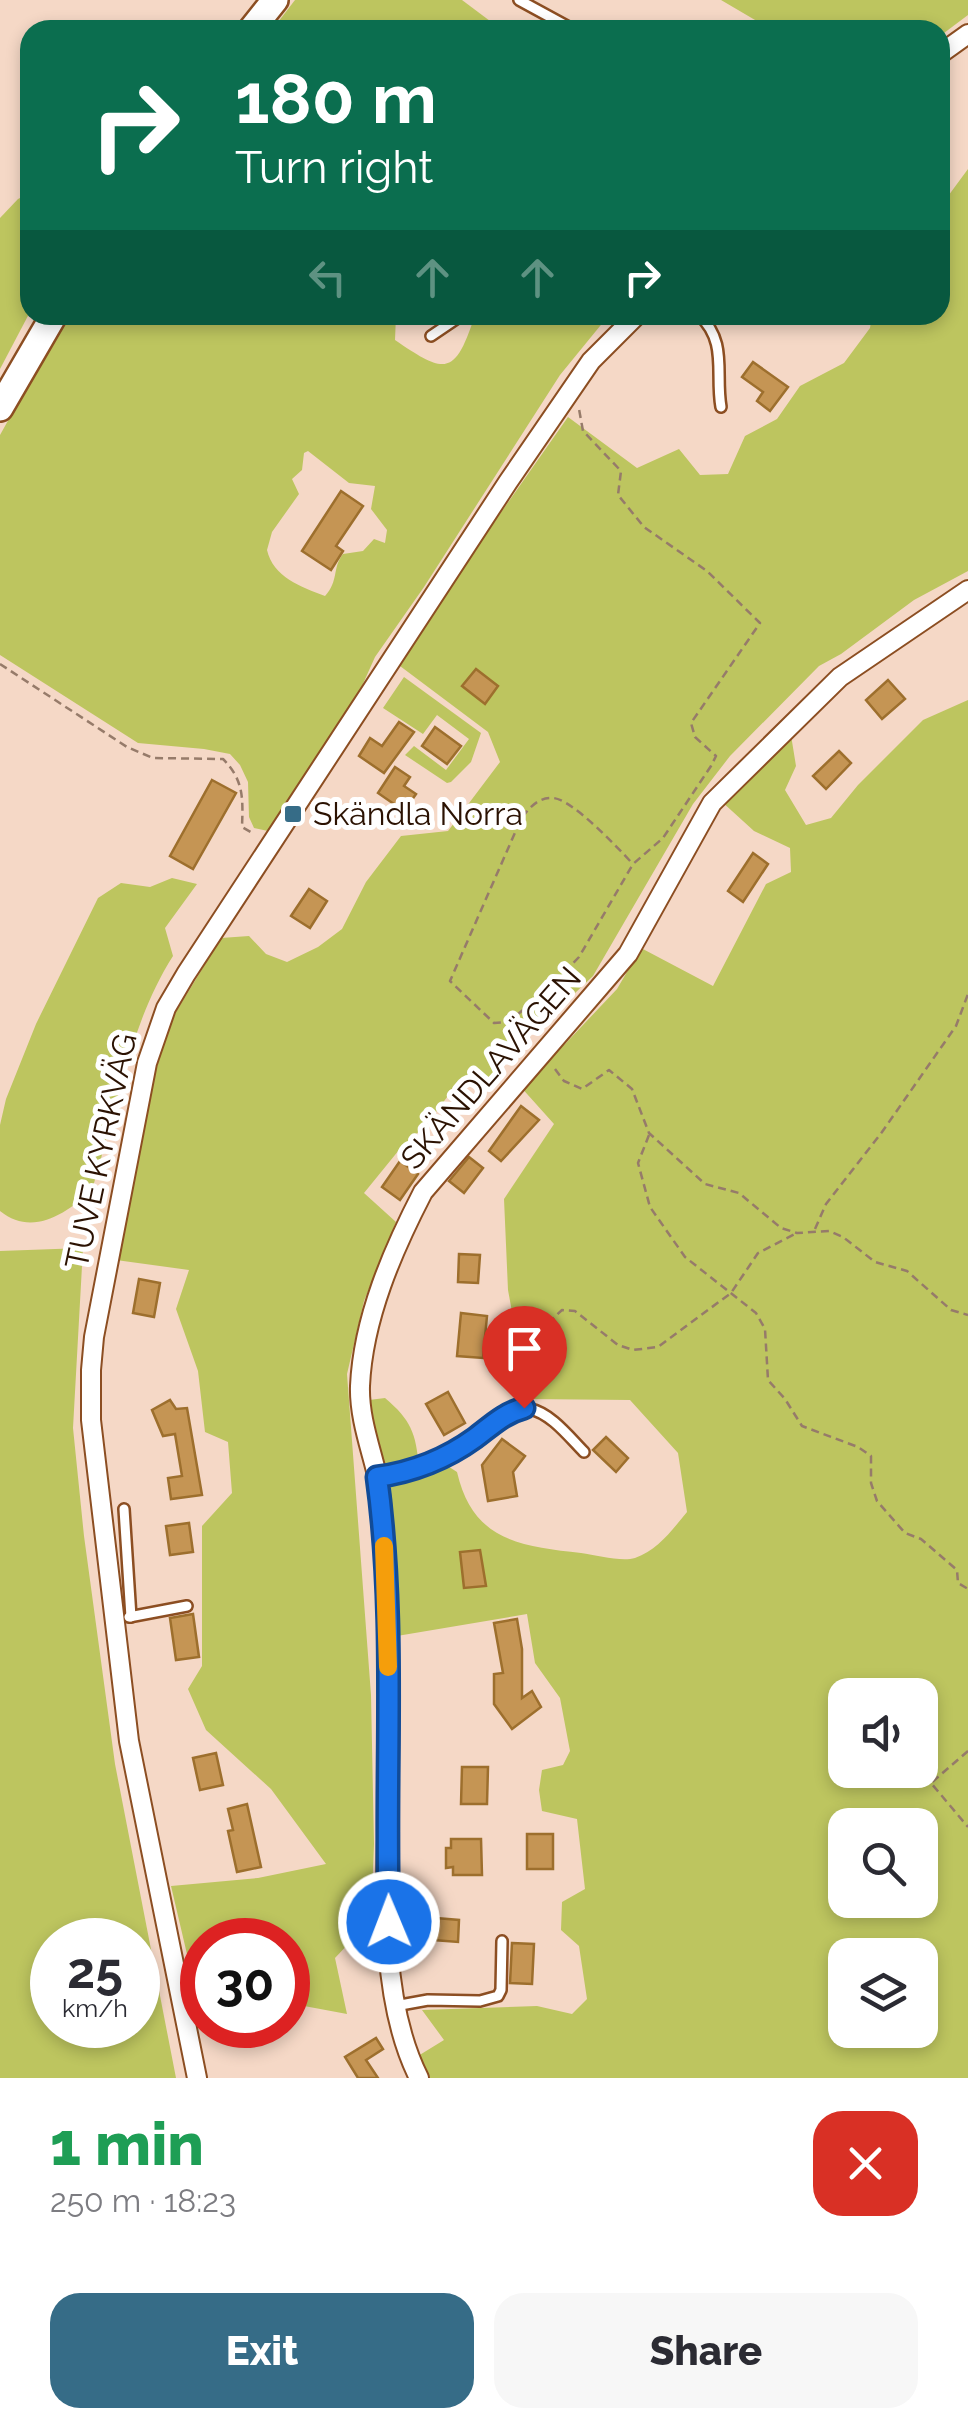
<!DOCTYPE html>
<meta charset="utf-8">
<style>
:root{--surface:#fff;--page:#f7f7f7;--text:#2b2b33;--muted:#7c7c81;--accent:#366c87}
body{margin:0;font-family:Raleway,sans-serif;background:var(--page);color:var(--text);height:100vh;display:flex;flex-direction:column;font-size:38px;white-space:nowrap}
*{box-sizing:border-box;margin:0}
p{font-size:32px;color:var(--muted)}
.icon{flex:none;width:55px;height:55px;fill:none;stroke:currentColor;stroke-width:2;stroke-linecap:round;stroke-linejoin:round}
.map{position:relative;height:2078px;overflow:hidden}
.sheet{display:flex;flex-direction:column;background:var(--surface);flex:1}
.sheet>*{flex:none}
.hud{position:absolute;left:20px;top:20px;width:930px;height:305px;border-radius:30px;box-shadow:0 5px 15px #0003;background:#0b6e4f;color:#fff;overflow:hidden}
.tools{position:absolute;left:828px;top:1678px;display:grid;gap:20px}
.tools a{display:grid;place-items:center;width:110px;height:110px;border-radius:20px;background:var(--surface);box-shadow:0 5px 15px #0003;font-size:50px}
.speed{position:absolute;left:30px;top:1918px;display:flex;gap:20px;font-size:50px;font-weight:700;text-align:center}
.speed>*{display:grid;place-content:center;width:130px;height:130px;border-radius:50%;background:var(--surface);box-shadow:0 5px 15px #0003;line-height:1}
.speed small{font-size:25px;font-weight:400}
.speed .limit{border:15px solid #d22;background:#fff;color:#111}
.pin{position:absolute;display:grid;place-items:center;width:85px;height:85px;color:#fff;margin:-102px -42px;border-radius:50% 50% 50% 0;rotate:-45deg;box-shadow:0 0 10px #0007}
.pin .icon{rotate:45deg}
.me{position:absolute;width:110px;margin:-55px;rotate:359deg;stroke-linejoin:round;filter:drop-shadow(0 0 8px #0008)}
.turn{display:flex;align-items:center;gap:35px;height:210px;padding:0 50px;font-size:45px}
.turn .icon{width:130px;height:130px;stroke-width:2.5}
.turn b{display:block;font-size:70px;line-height:85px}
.lanes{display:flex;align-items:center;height:95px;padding:0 50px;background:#0003;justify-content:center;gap:50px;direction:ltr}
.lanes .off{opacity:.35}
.round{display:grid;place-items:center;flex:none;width:105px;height:105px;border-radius:30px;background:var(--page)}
.headline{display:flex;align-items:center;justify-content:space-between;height:170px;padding:0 50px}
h1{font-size:60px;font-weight:800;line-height:75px;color:#1e9e55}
.cta{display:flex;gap:20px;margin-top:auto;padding:20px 50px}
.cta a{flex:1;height:115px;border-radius:30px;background:var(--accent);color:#fff;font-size:40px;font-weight:800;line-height:115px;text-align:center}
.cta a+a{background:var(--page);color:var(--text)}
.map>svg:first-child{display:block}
</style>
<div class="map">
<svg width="968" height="2078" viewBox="0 0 968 2078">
<rect width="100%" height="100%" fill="#f5d8c6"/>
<!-- green -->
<g fill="#bdc55f" fill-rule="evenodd">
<path d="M295,0H462L502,30H272Z"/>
<path d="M721,0H968V15L940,36V30H772Z"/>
<path d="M968,169V571L914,600L841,654L819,666L730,756L693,804L593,976L555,1012L490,1061L496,1078L459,1081L427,1124L399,1150L364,1193L396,1222L364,1301L347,1374L371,1695L374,1844L371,1920L335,1958L347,2014L288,2003V1940H202V2018L171,1886L258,1878L326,1864L271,1789L206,1730L188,1689L202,1666V1526L232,1493L228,1442L205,1432L198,1371L176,1309L189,1270L116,1260L148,1079L168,1025L221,938L249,936L266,954L287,962L318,947L342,929L366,882L401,836L448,831L500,762L488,732L400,666L490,528L568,417L637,468L679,449L700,475L728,474L745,436L777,419L800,386L844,363L870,328L872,315H940V207Z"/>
<path d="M30,193V312L0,369V218L18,199Z"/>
<path d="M67,315H396L395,340C446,375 455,376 475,315H609L560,375L424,587L375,657L362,686L268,831L254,828L249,817L248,782L240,765L230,754L204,749L138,743L0,655V435ZM308,451L349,483L375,486L371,509L387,530L385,543L374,539L363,551L343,554C332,568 339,581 325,596C301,587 273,577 267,550L272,532L299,494L292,479L302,470L304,453Z"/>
<path d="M404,677L481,733L471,762L451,782L447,783L405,755L414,746L446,770L469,739L437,715L423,734L383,708Z"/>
<path d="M968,700V2078H428L418,2056L444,2040L422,2010L537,2006L572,2014L587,1999L579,1946L561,1930L562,1902L585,1889L577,1819L542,1811L539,1790L542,1770L563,1765L570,1751L560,1698L535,1663L527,1614L391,1637L390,1483L374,1439L369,1400L385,1398C411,1420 416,1433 419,1467L440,1461L457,1472C473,1541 520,1546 581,1553C597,1555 621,1562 635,1558C658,1550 672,1530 687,1512L678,1453L630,1400L528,1399L508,1290L504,1199L554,1124L519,1085L566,1043L617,989L641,948L713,986L766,884L791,872L790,848L754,831L721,801L790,729L796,766L785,790L806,825L831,818L858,785L923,720ZM845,1695H920V1770H845ZM845,1825H920V1900H845ZM845,1955H920V2030H845Z"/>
<path d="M172,878L197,884L165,928L173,956C129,1025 116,1112 92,1190C66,1214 32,1237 0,1211V1125L6,1099L36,1024L98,898L121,883L150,887Z"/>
<path d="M83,1248L73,1428L84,1536L115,1764L176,2078H0V1251ZM52,1940H138V2025H52Z"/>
</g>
<!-- building -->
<g fill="#c59554" stroke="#9d6f2d" stroke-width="2.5">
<path d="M753,362L788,387L770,411L757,401L763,392L742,377Z"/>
<path d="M341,491L363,506L336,546L343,551L331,570L302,551Z"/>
<path d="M476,669L498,686L485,704L462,686Z"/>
<path d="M888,680L905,699L882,719L866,700Z"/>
<path d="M399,722L414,732L384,773L359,756L370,738L382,746Z"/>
<path d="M435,727L461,746L447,764L422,746Z"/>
<path d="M839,751L851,763L826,789L813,776Z"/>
<path d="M395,767L410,777L404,786L416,794L404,811L378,793Z"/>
<path d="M212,780L236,793L193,869L170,856Z"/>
<path d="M753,853L768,864L743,902L728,891Z"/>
<path d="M309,889L327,901L310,928L291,916Z"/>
<path d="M521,1106L539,1120L501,1161L489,1151Z"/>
<path d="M469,1157L483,1168L464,1193L449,1181Z"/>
<path d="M400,1161L418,1174L400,1200L382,1187Z"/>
<path d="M459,1254L480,1255L478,1283L458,1282Z"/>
<path d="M139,1279L160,1283L154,1317L133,1313Z"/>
<path d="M461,1313L487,1316L483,1358L457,1356Z"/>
<path d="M448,1392L465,1423L444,1435L426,1404Z"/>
<path d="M170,1400L176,1409L187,1408L202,1495L171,1499L168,1478L182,1476L175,1434L163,1436L152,1410Z"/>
<path d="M606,1437L628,1458L616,1472L593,1450Z"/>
<path d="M502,1439L525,1456L513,1472L517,1496L488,1501L482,1465Z"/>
<path d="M189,1523L193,1552L170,1555L166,1526Z"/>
<path d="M480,1550L486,1586L464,1588L460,1552Z"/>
<path d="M193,1614L199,1657L176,1660L170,1618Z"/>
<path d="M517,1619L522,1649V1698L532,1691L541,1707L512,1729L494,1704V1674L503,1673L494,1623Z"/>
<path d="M216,1753L223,1785L200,1790L193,1758Z"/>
<path d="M462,1767H488L487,1804H461Z"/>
<path d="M247,1804L261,1867L237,1872L228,1831L233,1830L228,1809Z"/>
<rect x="527" y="1834" width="26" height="35"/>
<path d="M451,1839H481L482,1875H453V1867L446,1868V1848H451Z"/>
<path d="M436,1918L459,1920L458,1942L434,1940Z"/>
<path d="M512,1943L534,1944L532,1984L510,1983Z"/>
<path d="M376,2038L383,2049L366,2060L378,2078H358L345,2057Z"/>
</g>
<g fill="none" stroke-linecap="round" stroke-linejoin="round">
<defs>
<g id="service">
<path d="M519,0L574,30"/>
<path d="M699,315C728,342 715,373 721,407"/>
<path d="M431,336L462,315"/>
<path d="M377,1477C406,1473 432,1464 458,1450C478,1438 505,1403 530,1409C551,1413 570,1438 584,1452"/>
<path d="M124,1509L131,1617"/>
<path d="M129,1617L187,1606"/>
<path d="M395,2006L428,2000L480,2001L498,1996L501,1990L502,1941"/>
</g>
<g id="minor">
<path d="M940,54L968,34"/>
<path d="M197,2078L129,1741L91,1420V1370L94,1337L147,1063L166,1008L186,974L508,482L591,361L637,315"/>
<path d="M419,2078C374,1989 388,1861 389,1763C390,1690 388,1616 384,1543C382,1520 382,1497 377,1475C370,1446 359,1416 360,1386C363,1318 393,1250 423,1192L628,954L712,803L840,677L968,590"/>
</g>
<g id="secondary">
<path d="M251,30L275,0"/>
<path d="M0,408L54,315"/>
</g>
</defs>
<!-- service casing -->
<use href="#service" stroke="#8c4e22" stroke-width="14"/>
<!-- minor casing -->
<use href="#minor" stroke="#8c4e22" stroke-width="22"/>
<!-- secondary casing -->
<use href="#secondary" stroke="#8c4e22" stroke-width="30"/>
<!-- path -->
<g stroke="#967b6a" stroke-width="2.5" stroke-dasharray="8 5" stroke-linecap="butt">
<path d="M0,664L127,747L153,758L223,759C244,780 243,799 242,827L254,834"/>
<path d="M543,994L508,1022L494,1023L450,981L521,819C529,808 538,797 553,798C572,799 617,847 632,863"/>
<path d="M552,1012L543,1002L544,993L579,957L633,864L663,838L711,766L716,756L695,737L691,723L760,623L707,571L644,527L618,495L621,471L583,431L579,409"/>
<path d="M555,1069L564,1081L582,1089L609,1070L632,1089L649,1133L705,1184L739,1193L781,1228L797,1233L829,1231L843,1237L875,1262L907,1271L951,1310L968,1315"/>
<path d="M649,1135L638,1163L650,1207L685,1257L756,1313L765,1329L768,1380L785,1399L802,1426L858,1447L871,1456V1483L877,1501L905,1533L921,1539L957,1570L958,1583L968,1589"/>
<path d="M815,1229L826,1204L882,1132L956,1026L968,994"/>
<path d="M548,1323L562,1310L575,1311L618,1345L633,1350L658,1347L731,1293L758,1253L795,1234"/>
<path d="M968,1751L931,1783L968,1827"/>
</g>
<!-- service -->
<use href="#service" stroke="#fff" stroke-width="9"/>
<!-- minor -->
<use href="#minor" stroke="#fff" stroke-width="18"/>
<!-- secondary -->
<use href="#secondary" stroke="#fff" stroke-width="25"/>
</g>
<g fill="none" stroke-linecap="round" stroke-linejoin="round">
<defs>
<path id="route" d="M389,1922C384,1773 397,1624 377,1477C413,1472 446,1459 475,1438C491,1426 504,1413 524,1408"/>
</defs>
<!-- route casing -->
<use href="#route" stroke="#114b97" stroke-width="25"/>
<!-- route -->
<use href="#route" stroke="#1a73e8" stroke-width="18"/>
<!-- slow -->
<path stroke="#f59e0b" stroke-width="18" d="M384,1546L388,1667"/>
</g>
<!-- markers -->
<rect fill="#366c87" stroke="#fff" stroke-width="4" x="283" y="804" width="20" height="20" rx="5"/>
<g text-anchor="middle" stroke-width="10" stroke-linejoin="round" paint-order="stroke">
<!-- poi labels -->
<g font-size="32" fill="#2b1202" stroke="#fff" text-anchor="start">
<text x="313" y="825">Skändla Norra</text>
</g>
<!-- street labels -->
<g font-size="32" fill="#2b1202" stroke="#fff">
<text transform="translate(491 1068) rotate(-49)" y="11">SKÄNDLAVÄGEN</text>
<text transform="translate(101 1151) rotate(-78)" y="11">TUVE KYRKVÄG</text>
</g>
</g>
</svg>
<div class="tools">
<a><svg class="icon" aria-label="sound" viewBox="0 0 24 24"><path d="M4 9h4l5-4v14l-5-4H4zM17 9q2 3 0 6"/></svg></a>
<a><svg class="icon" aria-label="search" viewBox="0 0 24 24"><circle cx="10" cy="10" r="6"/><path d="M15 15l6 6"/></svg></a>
<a><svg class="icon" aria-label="layers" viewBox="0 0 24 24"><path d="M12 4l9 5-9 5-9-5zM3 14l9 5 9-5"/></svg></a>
</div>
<div class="speed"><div>25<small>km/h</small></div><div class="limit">30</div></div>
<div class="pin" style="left:524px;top:1408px;background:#d93025"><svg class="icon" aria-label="arrive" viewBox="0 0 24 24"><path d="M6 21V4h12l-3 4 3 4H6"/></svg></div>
<svg class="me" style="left:389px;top:1922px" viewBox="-20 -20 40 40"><circle r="17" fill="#1a73e8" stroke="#fff" stroke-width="3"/><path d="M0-11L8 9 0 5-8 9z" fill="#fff"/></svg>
<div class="hud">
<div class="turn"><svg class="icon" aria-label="right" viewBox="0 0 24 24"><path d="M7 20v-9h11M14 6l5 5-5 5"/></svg><div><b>180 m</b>Turn right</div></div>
<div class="lanes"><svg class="icon off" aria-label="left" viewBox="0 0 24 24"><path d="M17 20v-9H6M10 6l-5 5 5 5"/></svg><svg class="icon off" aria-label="ahead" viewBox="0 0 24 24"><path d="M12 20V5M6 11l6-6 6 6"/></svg><svg class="icon off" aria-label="ahead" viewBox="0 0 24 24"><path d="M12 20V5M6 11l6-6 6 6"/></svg><svg class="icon" aria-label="right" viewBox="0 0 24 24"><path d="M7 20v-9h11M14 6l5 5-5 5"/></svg></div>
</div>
</div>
<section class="sheet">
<div class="headline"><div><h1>1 min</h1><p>250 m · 18:23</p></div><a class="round" style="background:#d93025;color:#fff"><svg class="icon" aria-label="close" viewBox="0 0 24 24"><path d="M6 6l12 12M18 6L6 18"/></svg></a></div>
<div class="cta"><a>Exit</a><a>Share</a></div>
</section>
